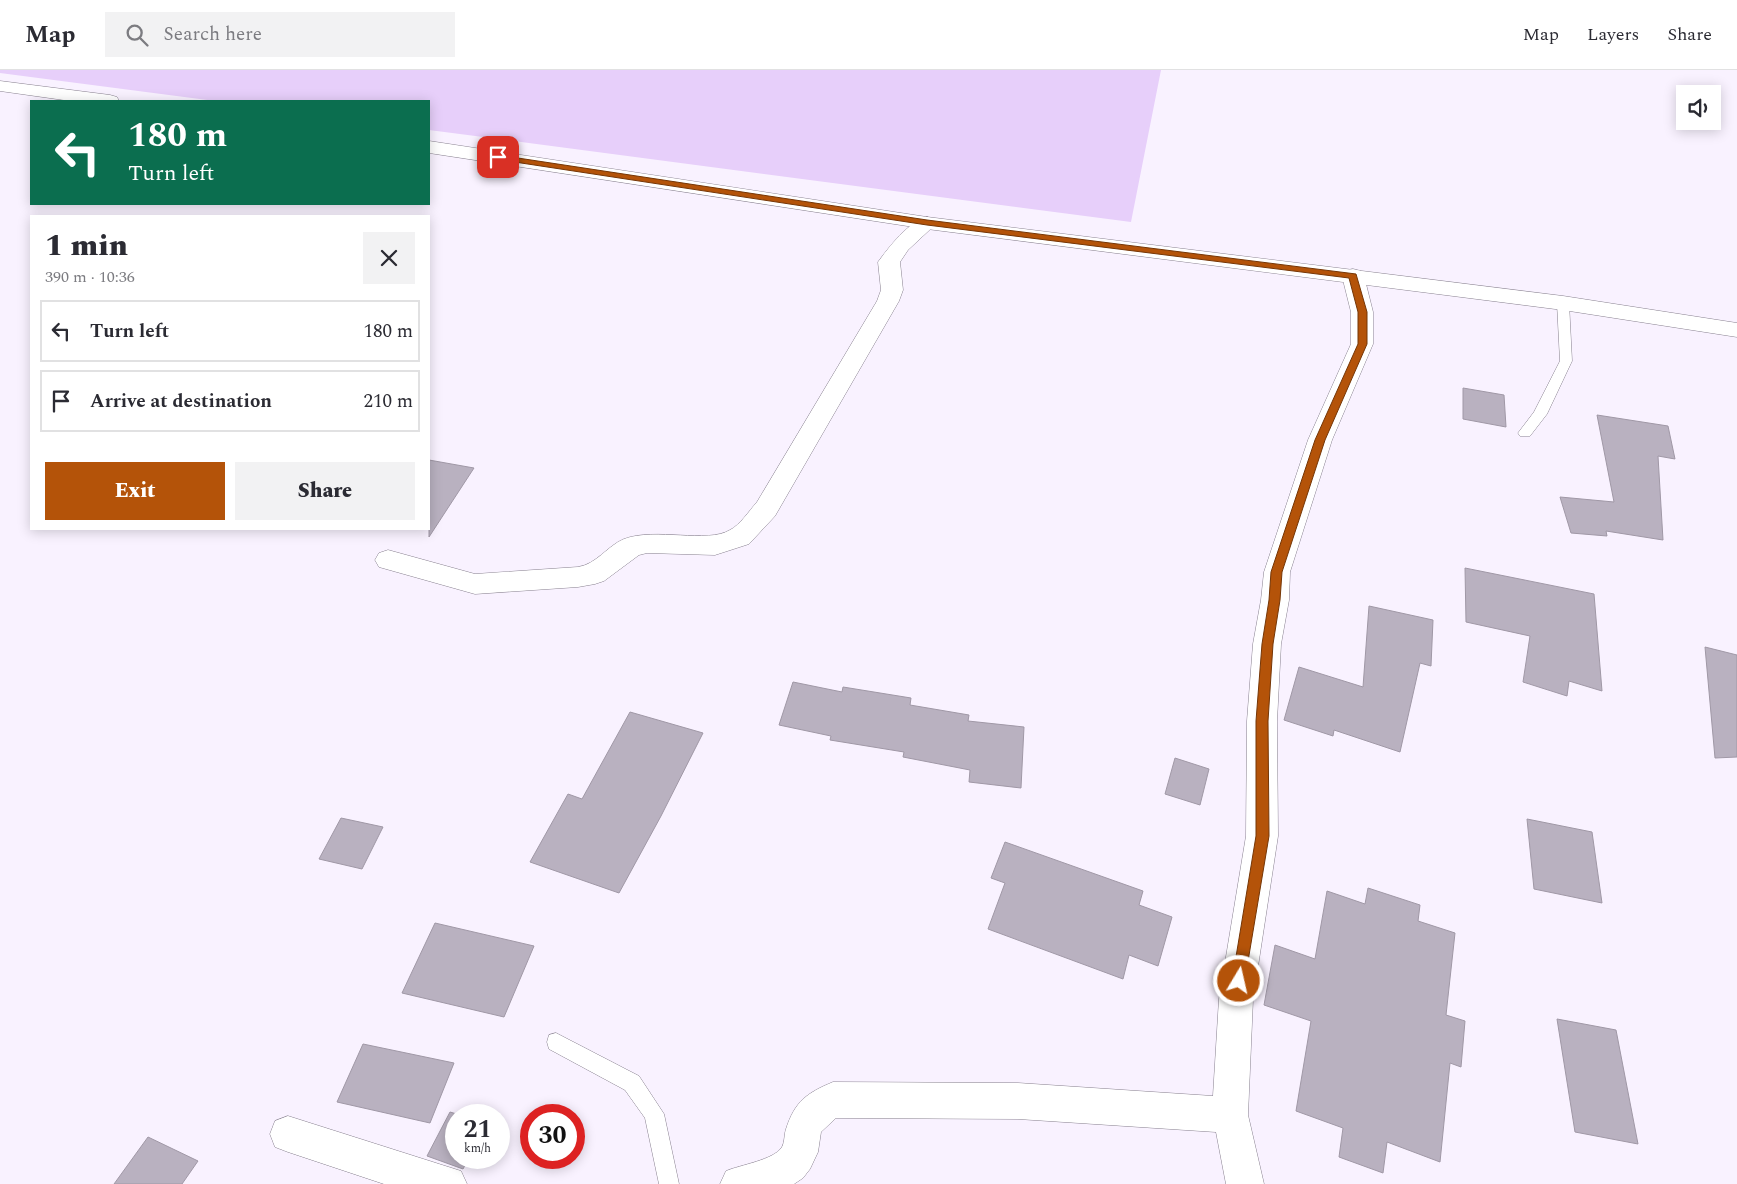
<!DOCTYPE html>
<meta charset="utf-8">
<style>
:root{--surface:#fff;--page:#f2f2f3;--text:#2b2b33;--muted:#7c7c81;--line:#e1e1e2;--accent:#b45309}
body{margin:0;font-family:Spectral,serif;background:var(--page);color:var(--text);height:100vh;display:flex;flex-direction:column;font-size:19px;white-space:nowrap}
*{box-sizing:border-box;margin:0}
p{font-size:16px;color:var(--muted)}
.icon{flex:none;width:28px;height:28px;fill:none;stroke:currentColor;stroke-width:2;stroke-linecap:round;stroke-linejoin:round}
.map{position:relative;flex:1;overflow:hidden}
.drawer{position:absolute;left:30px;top:145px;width:400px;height:315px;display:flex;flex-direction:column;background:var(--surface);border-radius:0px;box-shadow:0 2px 12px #0003}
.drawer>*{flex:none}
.guide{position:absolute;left:30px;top:30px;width:400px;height:105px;border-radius:0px;box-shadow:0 2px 12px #0003;background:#0b6e4f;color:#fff;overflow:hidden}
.buttons{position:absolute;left:1676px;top:15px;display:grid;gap:10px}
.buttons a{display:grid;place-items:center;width:45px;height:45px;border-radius:0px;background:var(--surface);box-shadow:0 2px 12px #0003;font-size:25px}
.speed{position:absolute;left:445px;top:1034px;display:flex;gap:10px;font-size:25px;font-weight:700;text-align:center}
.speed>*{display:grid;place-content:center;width:65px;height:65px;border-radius:50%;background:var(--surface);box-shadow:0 2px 12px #0003;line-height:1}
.speed small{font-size:12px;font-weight:400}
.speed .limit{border:8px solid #d22;background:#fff;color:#111}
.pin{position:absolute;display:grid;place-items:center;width:42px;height:42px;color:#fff;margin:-21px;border-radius:10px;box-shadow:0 2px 8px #0006}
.me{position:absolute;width:55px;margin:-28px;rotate:9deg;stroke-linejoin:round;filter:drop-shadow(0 0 4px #0008)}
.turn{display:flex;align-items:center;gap:18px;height:105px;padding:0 15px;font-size:22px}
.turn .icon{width:65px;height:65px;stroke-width:2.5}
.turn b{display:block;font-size:35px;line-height:42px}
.round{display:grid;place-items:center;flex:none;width:52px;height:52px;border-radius:0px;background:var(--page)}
.headline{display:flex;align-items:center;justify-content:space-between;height:85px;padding:0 15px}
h1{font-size:30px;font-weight:800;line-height:38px}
.button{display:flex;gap:10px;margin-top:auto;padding:10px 15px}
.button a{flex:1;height:58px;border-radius:0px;background:var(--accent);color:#fff;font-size:20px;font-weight:800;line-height:58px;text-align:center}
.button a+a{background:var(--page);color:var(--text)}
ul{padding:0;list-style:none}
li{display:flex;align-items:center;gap:15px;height:62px;margin:0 10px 8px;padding:0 5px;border:2px solid var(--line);border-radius:0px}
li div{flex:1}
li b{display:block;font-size:19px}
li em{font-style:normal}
header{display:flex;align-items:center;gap:30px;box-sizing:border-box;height:70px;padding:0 25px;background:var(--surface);border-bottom:1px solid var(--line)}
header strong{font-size:24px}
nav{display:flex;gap:28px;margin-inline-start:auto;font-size:18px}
.search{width:350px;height:45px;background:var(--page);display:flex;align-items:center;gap:12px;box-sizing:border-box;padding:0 18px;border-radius:0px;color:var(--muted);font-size:19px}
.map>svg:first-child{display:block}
</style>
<header>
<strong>Map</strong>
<div class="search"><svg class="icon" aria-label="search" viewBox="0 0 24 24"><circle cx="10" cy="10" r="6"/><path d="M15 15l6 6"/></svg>Search here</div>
<nav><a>Map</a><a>Layers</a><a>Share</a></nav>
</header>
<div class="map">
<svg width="1737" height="1114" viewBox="0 0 1737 1114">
<rect width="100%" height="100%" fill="#f9f2ff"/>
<!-- green -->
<path fill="#e7cffa" d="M0,0H1161L1131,152L429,60V31H215L0,3Z"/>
<!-- building -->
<g fill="#b9b1c0" stroke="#a098a6">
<path d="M1463,318L1504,325L1506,357L1463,349Z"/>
<path d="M1597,345L1668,356L1675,389L1658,386L1663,470L1606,461L1607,466L1571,463L1560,427L1614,432Z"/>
<path d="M429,390L474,398L429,467Z"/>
<path d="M1465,498L1594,524L1602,621L1569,611L1567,626L1523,612L1530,566L1466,552Z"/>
<path d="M1369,536L1433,550L1431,596L1420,593L1400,682L1334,660L1333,666L1284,650L1299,597L1363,617Z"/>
<path d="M1705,577L1737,585V687L1715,688Z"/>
<path d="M793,612L842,622L843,617L911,628L910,635L969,645L968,651L1024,657L1021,718L969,712L970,700L903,687L904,682L830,670L831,666L779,655Z"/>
<path d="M630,642L703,663L661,746L619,823L530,792L568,724L582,729Z"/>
<path d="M1175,688L1209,699L1200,735L1165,724Z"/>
<path d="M341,748L383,757L362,799L319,789Z"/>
<path d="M1527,749L1592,762L1602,833L1534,819Z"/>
<path d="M1005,772L1143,821L1139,835L1172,847L1158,896L1129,885L1123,909L988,859L1005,813L991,808Z"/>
<path d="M1368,818L1420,835L1418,851L1455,863L1446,945L1465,951L1461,997L1450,993L1440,1092L1387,1072L1383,1103L1339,1087L1343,1058L1296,1041L1311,951L1264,935L1275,875L1315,889L1327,821L1365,834Z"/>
<path d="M435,853L534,876L504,947L402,923Z"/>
<path d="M1557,949L1616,960L1638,1074L1575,1062Z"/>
<path d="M363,974L454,993L430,1053L337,1032Z"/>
<path d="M450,1042L460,1045H456V1088H469L463,1099L427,1086Z"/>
<path d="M148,1067L198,1091L182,1114H114Z"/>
</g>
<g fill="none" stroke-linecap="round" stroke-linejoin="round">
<defs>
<g id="lane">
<path d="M1563,229L1569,233L1572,291L1547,344L1530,366H1520L1518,363L1534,342L1560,291L1557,233Z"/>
<path d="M556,963L639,1006L664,1044L679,1114H659L645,1048L625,1020L549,979L547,972L549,965Z"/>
</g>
<g id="street">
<path d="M927,147L934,149L937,153L908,180L900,192L903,220L899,231L775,446L749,474L715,485L647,483L639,485L604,511L595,514L578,517L475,524L379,497L375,490L379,483L388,480L475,504L578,497C597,494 607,476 624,469C656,457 707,474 730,460C740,455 749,441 757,432L877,231L881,220L878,192C889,177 909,151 927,147Z"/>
<path d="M1353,199L1361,201L1364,206L1373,242V274L1332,370L1290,502L1289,530L1281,574L1277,651L1278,766L1253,929L1248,1045L1264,1114H1226L1216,1062L1018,1049L836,1048L821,1062L818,1082L810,1099L803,1108L794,1114H720L726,1101C740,1095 774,1090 782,1077C785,1072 784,1064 786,1059C795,1031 807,1023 833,1012L1018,1013L1213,1026L1219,929L1246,766L1247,651L1253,574L1261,530L1264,502L1308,370L1351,274V242L1342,206L1345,201Z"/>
<path d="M288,1046L461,1101L467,1114H384L288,1082L275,1077L270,1064L275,1051Z"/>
</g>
<g id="secondary">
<path d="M0,11L110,25L117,27L119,31H71L0,21Z"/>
<path d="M429,71L927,147L1563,226L1737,253V267L1563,240L927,159L429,83Z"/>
</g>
</defs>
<!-- lane casing -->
<use href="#lane" stroke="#88818f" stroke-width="1"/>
<!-- street casing -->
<use href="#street" stroke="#88818f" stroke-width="1"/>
<!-- secondary casing -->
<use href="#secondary" stroke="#88818f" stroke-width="1"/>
<!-- lane -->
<use href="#lane" fill="#fff" fill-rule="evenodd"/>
<!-- street -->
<use href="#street" fill="#fff" fill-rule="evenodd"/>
<!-- secondary -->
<use href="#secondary" fill="#fff" fill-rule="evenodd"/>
</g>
<!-- route -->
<path fill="#b45309" stroke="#753606" d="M498,85L927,150L1356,204L1367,242V274L1325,370L1282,502L1280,530L1273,574L1268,651L1269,766L1244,915L1239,917L1234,915L1232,911L1256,766V651L1262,574L1269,530L1271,502L1315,370L1358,274V242L1349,208L927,155L495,89V86Z"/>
</svg>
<div class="buttons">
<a><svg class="icon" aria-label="sound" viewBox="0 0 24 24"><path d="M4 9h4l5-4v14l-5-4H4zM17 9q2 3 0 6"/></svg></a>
</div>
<div class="speed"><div>21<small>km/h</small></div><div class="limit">30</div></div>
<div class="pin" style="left:498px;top:87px;background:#d93025"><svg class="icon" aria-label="arrive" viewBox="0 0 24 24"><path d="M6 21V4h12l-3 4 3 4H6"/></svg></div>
<svg class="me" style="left:1239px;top:911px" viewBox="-20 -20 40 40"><circle r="17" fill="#b45309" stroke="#fff" stroke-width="3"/><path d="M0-11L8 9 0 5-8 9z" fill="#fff"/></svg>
<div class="guide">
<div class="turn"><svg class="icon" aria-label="left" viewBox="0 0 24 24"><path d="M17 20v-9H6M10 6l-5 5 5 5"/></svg><div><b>180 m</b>Turn left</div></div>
</div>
<section class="drawer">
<div class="headline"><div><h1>1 min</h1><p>390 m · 10:36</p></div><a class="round"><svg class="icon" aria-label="close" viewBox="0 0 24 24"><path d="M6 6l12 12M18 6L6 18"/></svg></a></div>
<ul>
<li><svg class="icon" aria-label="left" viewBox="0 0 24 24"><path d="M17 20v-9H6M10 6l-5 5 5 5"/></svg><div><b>Turn left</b></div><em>180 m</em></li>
<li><svg class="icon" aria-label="arrive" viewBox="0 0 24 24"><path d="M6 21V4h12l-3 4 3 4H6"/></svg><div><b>Arrive at destination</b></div><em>210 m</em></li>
</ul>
<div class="button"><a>Exit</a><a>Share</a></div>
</section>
</div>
